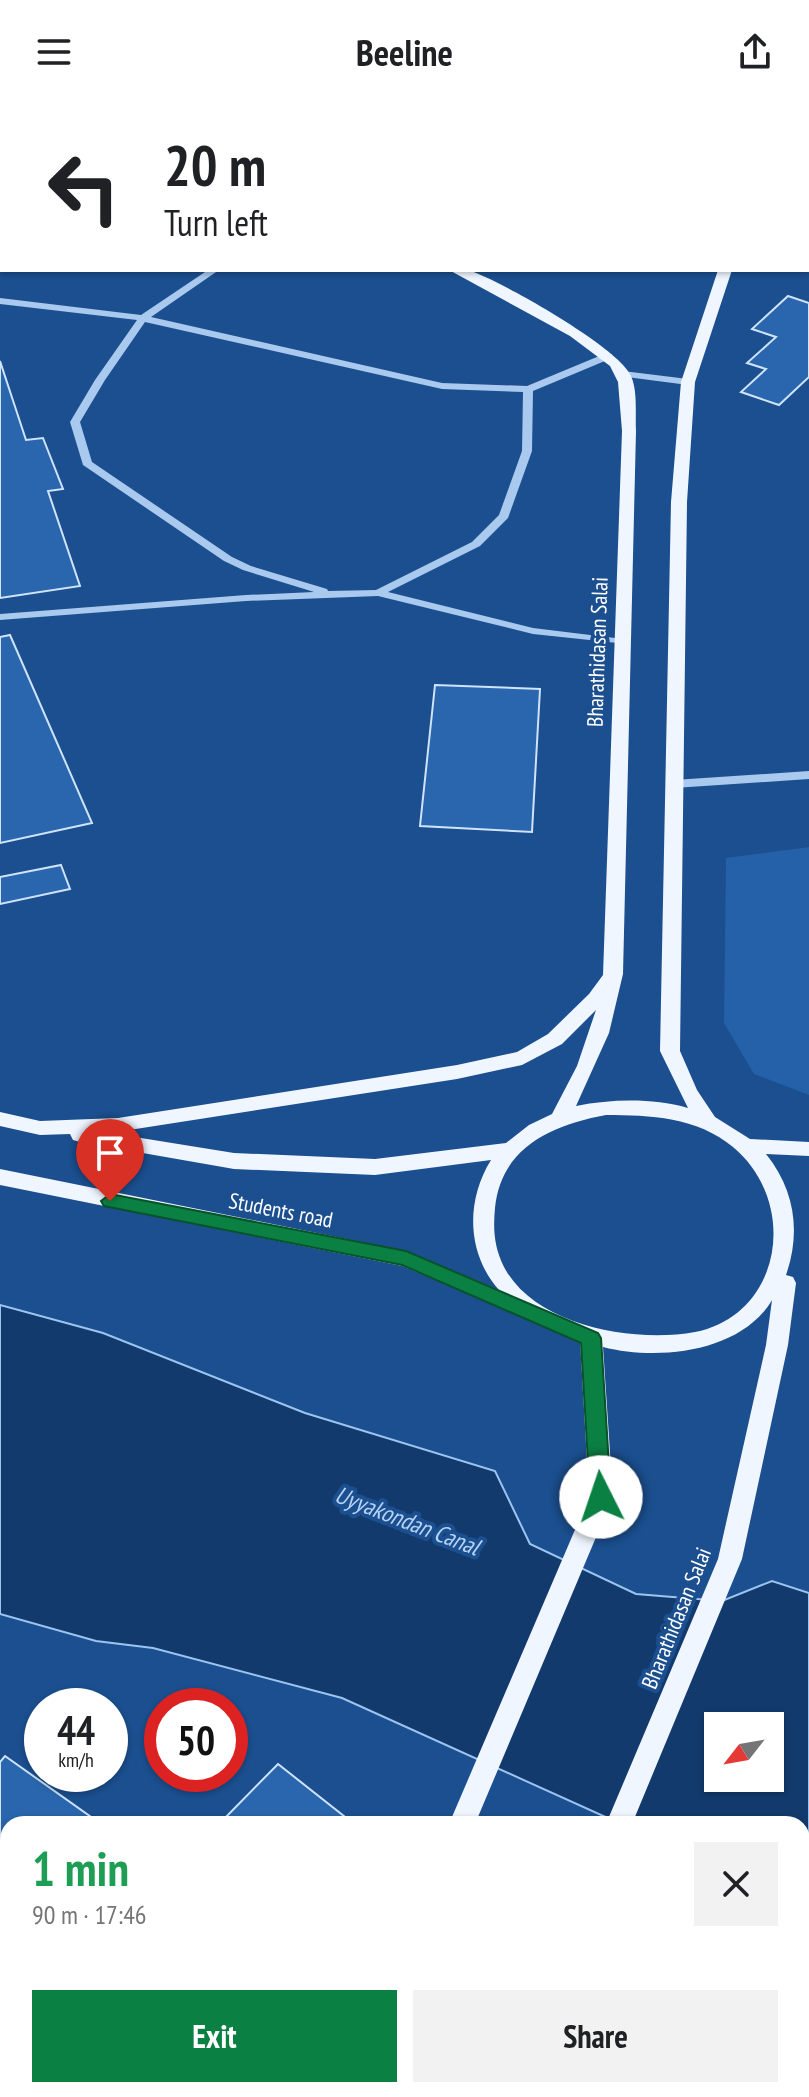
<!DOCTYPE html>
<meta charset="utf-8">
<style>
:root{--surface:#fff;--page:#f2f2f2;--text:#202124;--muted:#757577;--accent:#0b8043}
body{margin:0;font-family:"PT Sans Narrow",sans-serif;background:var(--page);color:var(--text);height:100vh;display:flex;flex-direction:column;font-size:30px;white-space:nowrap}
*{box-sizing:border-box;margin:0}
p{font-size:26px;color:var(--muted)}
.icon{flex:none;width:44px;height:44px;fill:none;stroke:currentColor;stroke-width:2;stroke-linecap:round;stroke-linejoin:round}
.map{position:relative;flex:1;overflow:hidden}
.drawer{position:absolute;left:0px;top:1712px;width:810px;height:282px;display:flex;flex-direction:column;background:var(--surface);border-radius:24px 24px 0 0;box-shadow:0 2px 6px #0004}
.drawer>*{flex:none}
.hud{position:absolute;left:0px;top:0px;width:810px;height:168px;box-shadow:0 2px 6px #0004;background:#fff;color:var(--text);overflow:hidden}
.needle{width:52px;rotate:239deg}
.fabs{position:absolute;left:704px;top:1608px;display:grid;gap:16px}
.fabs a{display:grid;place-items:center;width:80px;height:80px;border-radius:0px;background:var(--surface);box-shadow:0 2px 6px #0004;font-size:40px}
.speed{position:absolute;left:24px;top:1584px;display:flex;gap:16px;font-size:40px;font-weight:700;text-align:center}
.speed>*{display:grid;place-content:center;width:104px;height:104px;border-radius:50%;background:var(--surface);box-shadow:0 2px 6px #0004;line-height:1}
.speed small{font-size:20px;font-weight:400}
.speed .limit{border:12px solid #d22;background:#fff;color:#111}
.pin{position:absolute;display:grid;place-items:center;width:68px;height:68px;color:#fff;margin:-82px -34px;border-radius:50% 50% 50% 0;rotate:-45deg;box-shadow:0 0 8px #0007}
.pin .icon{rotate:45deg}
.me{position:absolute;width:88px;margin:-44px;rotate:356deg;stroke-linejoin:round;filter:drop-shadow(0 0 6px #0008)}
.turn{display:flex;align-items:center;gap:28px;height:168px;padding:0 32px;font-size:36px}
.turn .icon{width:104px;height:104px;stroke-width:2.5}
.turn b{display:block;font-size:56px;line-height:68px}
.round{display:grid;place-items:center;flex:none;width:84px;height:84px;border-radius:0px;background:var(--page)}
.overview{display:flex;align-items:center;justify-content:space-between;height:136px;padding:0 32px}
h1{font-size:48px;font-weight:600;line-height:60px;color:#1e9e55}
.cta{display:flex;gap:16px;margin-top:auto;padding:16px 32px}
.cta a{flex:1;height:92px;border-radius:0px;background:var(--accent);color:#fff;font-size:32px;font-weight:600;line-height:92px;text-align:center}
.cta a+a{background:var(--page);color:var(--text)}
header{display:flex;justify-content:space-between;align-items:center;height:104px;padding:0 32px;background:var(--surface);font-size:36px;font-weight:600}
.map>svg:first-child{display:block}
</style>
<header><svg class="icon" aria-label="menu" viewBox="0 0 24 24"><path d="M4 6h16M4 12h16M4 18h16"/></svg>Beeline<svg class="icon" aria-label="share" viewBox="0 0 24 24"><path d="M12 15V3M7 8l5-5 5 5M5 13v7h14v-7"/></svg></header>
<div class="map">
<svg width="809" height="1993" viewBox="0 0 809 1993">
<rect width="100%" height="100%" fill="#1b4f8f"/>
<!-- green -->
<path fill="#2461a8" d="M809,743V991L754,970L724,919L726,754Z"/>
<!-- water -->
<path fill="#123a6d" stroke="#9cc4f0" stroke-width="2" fill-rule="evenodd" d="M0,1201L103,1229L305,1309L495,1367L530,1440L636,1490L722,1497L772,1477L809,1489V1766L802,1765V1720H621L342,1594L153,1544L96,1537L0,1510ZM718,1622H770V1674H718Z"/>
<!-- building -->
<g fill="#2a66ad" stroke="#cfe3fa" stroke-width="2">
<path d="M452,0H625L451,2Z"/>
<path d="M788,192L809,199V273L779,301L741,288L766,265L747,259L776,233L752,225Z"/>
<path d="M0,257L26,336L43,334L63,385L48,387L80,482L0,494Z"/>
<path d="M10,531L92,719L0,739V533Z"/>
<path d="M435,581L540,585L532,728L420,722Z"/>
<path d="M61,761L70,785L0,800V773Z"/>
<path d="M5,1652L101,1720H8V1883L0,1892V1658Z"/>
<path d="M278,1660L354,1720H219Z"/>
<path d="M8,1933V1986H159L152,1993H0V1942Z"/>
</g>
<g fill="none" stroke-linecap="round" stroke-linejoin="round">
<!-- minor -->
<g fill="#a9c9ee" fill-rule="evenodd">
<path d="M133,0H144L145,2H134Z"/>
<path d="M180,0H196L198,2H182Z"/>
<path d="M2,20V26L0,27V21Z"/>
<rect x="808" y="131" width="1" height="6"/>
<path d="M208,166H219L151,213L442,279L527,282L604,250H612V254L533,287L532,347L508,414L480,442L388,488L533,524L623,535L627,536V540L533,530L378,492L246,497L0,516V510L246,491L314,488L243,466L224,457L83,361L70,318L95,276L137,216L0,200V194L141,211ZM145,218L442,285L523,288L522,347L499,411L472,438L376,486L328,487L327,485L251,462L232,453L92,358L80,318L105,276Z"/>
<path d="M623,267L688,275L693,278L688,281L619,272L618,270Z"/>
<path d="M809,667V675L674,684L668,680L674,676Z"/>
<path d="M802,1818L809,1819V1837L802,1836Z"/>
<path d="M311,1986H334L331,1993H308Z"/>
</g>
<!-- major -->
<g fill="#f0f6ff" fill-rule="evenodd">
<rect x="710" y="0" width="12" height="2"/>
<rect x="754" y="0" width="12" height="2"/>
<path d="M449,166C455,166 462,165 468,166C498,175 620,244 631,272C638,288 635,310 636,327L623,870L609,929L576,1002C613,995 652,994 688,1004L660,947L671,398L681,278L718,166H732L695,278L687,398L680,947L697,986L715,1013L750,1035L809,1038V1052L766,1050C795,1086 801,1128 786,1171L793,1173L796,1179L788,1241L742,1455L632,1720H606L718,1455L766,1241L772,1196C741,1249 657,1257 603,1243L613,1393L475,1720H449L589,1393L580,1236L402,1162L0,1081V1065L406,1147L499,1186C466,1149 466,1096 491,1056L375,1071L234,1065L80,1038L73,1036L70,1030L40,1031L0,1022V1008L40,1017L118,1014L457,961L517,948L548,930L589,890L603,871L622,327L618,278L610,262L570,232ZM596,906L577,962L552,1010L529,1021L506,1039L375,1055L234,1049L110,1029L457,975L522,961L562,940ZM606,1011C650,1011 697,1013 733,1043C799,1098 783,1210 695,1228C635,1239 536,1223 504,1163C494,1143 493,1125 495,1104C501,1043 552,1021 606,1011Z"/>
<path d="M332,1986H360L357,1993H329Z"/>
<path d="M488,1986H517L514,1993H485Z"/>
</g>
</g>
<!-- route -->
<path fill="#0b8043" stroke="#07532c" stroke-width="2" d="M110,1090L406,1147L598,1229L601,1234L611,1393L608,1399L601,1402L593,1399L590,1393L581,1239L402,1161L104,1102L101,1097Z"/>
<g text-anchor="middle" stroke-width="8" stroke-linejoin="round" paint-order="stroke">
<!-- street labels -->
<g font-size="22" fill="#fff" stroke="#1b4f8f">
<text transform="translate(597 548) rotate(-88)" y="8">Bharathidasan Salai</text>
<text transform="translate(281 1106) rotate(11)" y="8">Students road</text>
<text transform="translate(676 1514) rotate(-68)" y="8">Bharathidasan Salai</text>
</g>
<!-- water labels -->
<g font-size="24" font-style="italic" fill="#b5d3f5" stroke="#1b4f8f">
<text transform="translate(407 1417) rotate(21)" y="8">Uyyakondan Canal</text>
</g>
</g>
</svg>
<div class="fabs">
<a><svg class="needle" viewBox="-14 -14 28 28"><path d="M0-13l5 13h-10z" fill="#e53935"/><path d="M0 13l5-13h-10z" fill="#757577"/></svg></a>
</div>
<div class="speed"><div>44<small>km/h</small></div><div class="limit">50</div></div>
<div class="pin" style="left:110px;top:1097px;background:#d93025"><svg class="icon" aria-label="arrive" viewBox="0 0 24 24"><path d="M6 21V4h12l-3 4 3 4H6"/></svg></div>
<svg class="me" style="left:601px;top:1393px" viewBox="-20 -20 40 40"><circle r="19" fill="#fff"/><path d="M0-13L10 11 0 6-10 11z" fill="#0b8043"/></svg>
<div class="hud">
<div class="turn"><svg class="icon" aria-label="left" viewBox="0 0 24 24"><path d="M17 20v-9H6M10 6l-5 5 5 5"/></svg><div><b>20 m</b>Turn left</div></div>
</div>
<section class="drawer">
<div class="overview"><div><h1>1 min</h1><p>90 m · 17:46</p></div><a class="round"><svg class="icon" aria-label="close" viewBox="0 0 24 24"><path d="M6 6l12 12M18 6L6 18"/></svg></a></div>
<div class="cta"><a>Exit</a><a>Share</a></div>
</section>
</div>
